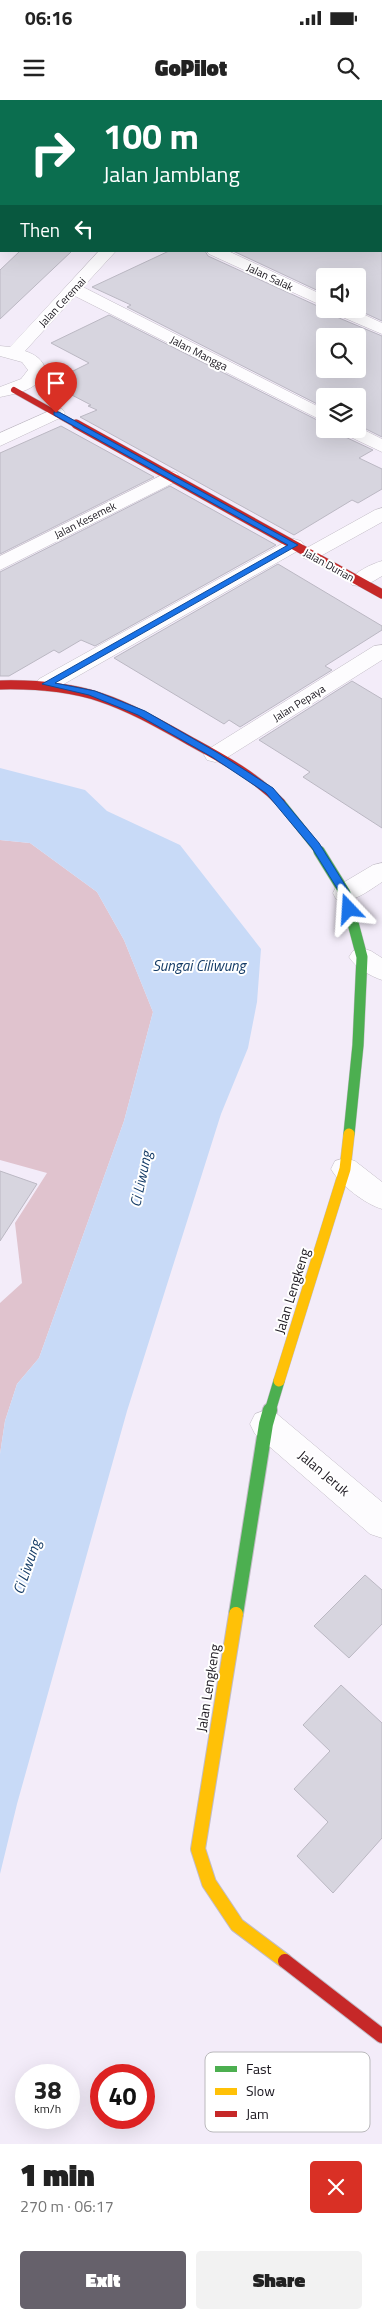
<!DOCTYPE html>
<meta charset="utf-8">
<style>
:root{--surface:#fff;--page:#f2f2f2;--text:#222;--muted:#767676;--accent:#66616b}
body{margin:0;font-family:"Titillium Web",sans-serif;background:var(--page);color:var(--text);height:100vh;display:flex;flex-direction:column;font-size:19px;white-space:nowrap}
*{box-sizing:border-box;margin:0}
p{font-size:16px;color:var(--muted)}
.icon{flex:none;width:28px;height:28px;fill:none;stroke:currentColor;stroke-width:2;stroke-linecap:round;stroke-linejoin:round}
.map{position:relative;height:2044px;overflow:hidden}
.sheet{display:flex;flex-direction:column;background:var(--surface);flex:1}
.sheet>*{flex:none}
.hud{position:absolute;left:0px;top:0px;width:382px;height:152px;box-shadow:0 5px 20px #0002;background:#0b6e4f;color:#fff;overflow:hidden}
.tools{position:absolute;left:316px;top:168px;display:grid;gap:10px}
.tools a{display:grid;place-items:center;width:50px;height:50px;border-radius:5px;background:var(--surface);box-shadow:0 5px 20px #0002;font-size:25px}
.speed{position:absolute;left:15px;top:1964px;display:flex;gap:10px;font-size:25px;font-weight:700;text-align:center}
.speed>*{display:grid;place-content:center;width:65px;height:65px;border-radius:50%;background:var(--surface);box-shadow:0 5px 20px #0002;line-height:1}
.speed small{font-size:12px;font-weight:400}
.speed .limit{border:8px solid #d22;background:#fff;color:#111}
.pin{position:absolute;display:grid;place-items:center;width:42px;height:42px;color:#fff;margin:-51px -21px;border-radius:50% 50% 50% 0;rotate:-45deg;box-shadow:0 0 5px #0007}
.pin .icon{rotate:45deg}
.me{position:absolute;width:55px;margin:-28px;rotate:340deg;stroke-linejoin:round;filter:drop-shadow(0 0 4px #0008)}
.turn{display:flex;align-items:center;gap:18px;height:105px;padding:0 20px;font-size:22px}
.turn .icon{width:65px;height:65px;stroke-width:2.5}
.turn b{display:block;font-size:35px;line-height:42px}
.then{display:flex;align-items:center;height:48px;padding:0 20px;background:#0003;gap:10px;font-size:19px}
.round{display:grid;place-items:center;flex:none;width:52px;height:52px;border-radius:5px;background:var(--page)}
.headline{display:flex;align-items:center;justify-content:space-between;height:85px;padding:0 20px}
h1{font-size:30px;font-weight:800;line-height:38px}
.button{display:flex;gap:10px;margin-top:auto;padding:10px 20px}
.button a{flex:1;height:58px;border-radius:5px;background:var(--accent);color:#fff;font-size:20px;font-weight:800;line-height:58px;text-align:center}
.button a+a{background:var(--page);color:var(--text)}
.status{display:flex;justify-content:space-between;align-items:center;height:35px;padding:0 25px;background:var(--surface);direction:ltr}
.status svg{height:14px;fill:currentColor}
header{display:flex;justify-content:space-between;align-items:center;height:65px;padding:0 20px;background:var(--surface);font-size:22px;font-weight:800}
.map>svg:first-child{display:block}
</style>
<div class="status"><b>06:16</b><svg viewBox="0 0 49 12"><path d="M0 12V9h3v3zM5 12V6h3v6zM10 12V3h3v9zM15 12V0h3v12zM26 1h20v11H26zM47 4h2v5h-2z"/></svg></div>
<header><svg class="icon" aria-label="menu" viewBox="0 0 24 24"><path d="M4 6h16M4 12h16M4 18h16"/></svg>GoPilot<svg class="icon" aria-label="search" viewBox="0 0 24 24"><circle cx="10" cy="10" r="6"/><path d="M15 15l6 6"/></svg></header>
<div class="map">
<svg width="382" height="2044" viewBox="0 0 382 2044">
<rect width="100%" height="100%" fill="#f3ecf9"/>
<!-- forest -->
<path fill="#e0c3ce" d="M0,740L30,743L97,792L124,840L153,912L124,1021L39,1258L17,1284L5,1321L0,1354V1203L22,1183L15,1123L47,1073L0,1060Z"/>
<!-- water -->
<path fill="#c8daf7" d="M0,668L85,690L107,711L180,745L261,849L257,902L248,948L221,1014L127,1311L17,1704L0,1774V1354L5,1321L17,1284L39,1258L124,1021L153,912L124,840L97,792L30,743L0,740Z"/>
<!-- building -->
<g fill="#d7d5df" stroke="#bbb8c3" fill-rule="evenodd">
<path d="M20,151H72L0,219V170Z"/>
<path d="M169,151H205L208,156L324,209H329L332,215L382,236V337L358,325V296H325V308L127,207L131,205L92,187ZM325,236H358V269H325Z"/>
<path d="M233,151H382V221L356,209L358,176H325V194Z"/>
<path d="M109,215L325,324V329H337L341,335L373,350L359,358L382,369V389L358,403L352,400L294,435L80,317L97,310L88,306L91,305L49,283L89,263L51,243Z"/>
<path d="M61,326L154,377L0,454V353Z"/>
<path d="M170,386L276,445L95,546L81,540L59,553L54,550L9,576H0V472Z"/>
<path d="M278,464L382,526V530L325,566L332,570L240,627L229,620L224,624L114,558Z"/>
<path d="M352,581L382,599V728L303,677L310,672L259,640Z"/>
<path d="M0,1071L37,1084L0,1141Z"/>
<path d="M365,1475L382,1490V1524L349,1558L314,1526Z"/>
<path d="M341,1585L382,1623V1738L333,1793L297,1756L328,1722L294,1689L330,1651L303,1625Z"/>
</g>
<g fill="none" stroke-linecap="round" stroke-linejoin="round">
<defs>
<g id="street">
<path d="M361,0H377L378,1H362Z"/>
<rect x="381" y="134" width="1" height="10"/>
<path d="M99,151H116L83,187L325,310V322L75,196L25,251C36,255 42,259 46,270C38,290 19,293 0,297V287L21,279L28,270L22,262L0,256V246L10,247Z"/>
<path d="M207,151H228L325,196V207L209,154Z"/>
<path d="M331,209H352L382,223V234L333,213Z"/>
<path d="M56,308L62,309L65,313L62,317L0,346V333Z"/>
<path d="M358,327L382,339V352L342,333L339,329H358Z"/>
<path d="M170,371L177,373L179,377L177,381L0,470V456Z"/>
<path d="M382,408V422L317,458L310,460L303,458L300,454L303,450L375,410Z"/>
<path d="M294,439L301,441L304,445L301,449L55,589L47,591L39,589L36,584L39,579L287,441Z"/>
<path d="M382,461V476C372,482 364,488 352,485L349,481C355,472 371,464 382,461Z"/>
<path d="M382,545V560L223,660L215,662L207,660L204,655L207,650L374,546Z"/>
<path d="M382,763V782C368,791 353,804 336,799L333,793L336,787L373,765Z"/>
<path d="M362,848L371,851L382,858V880C370,876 356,868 349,857L353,851Z"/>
<path d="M345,1058L355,1061L382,1082V1109C365,1104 340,1085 331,1069L335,1061Z"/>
<path d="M266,1310L277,1314L382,1402V1438L370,1434L255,1334L250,1324L255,1314Z"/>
</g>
<path id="fast-far3" d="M278,0L282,1"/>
<path id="fast-far2" d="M281,703L320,752"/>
<g id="fast-far1">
<path d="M319,751L345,793L362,857L358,945L349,1034"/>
<path d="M270,1311L279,1281"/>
</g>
<path id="fast" d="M236,1514L266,1324L270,1310"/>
<path id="slow-far1" d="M279,1281L345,1069L349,1034"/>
<path id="slow" d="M236,1514L198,1749L209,1783L237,1825L285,1861"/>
<path id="jam-far2" d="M14,290L78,326"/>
<g id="jam-far1">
<path d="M76,324L382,494"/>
<path d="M0,585C85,583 119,601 190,641C223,659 255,676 281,703"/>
</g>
<path id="jam" d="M285,1861L382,1936"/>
</defs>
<!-- street casing -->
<use href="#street" stroke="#c2bcc6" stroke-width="1"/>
<!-- fast-far3 casing -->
<use href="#fast-far3" stroke="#c2bcc6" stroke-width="7"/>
<!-- fast-far2 casing -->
<use href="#fast-far2" stroke="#c2bcc6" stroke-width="10"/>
<!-- fast-far1 casing -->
<use href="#fast-far1" stroke="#c2bcc6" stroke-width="12"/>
<!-- fast casing -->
<use href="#fast" stroke="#c2bcc6" stroke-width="16"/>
<!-- slow-far1 casing -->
<use href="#slow-far1" stroke="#c2bcc6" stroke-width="12"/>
<!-- slow casing -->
<use href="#slow" stroke="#c2bcc6" stroke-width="16"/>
<!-- jam-far2 casing -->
<use href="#jam-far2" stroke="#c2bcc6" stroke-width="7"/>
<!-- jam-far1 casing -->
<use href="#jam-far1" stroke="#c2bcc6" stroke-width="10"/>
<!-- jam casing -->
<use href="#jam" stroke="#c2bcc6" stroke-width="16"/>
<!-- street -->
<use href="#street" fill="#fdfcfe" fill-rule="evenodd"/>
<!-- fast-far3 -->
<use href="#fast-far3" stroke="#4caf50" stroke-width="6"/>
<!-- fast-far2 -->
<use href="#fast-far2" stroke="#4caf50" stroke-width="9"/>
<!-- fast-far1 -->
<use href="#fast-far1" stroke="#4caf50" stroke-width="11"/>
<!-- fast -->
<use href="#fast" stroke="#4caf50" stroke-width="14"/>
<!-- slow-far1 -->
<use href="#slow-far1" stroke="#ffc107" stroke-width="11"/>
<!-- slow -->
<use href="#slow" stroke="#ffc107" stroke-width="14"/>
<!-- jam-far2 -->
<use href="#jam-far2" stroke="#c62828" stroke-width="6"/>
<!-- jam-far1 -->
<use href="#jam-far1" stroke="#c62828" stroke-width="9"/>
<!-- jam -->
<use href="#jam" stroke="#c62828" stroke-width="14"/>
<defs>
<g id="rail">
<path d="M332,0L335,1"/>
<path d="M344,0L347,1"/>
</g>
</defs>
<!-- rail casing -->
<use href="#rail" stroke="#cccace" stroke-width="3"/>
<!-- rail -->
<use href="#rail" stroke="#fff" stroke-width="2" stroke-dasharray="6" stroke-linecap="butt"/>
</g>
<!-- route -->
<path fill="#1a73e8" stroke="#114b97" d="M54,312H59L298,445L55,583L95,591L145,611L218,653L273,688L319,743L350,793L354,809L353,811H346L340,793L312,748L266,693L212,657L138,615L89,595L42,584L288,445L54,315Z"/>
<g text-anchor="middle" stroke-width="4" stroke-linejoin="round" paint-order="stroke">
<!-- far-street labels -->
<g font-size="11" fill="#1a161e" stroke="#fff">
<text transform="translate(270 177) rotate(25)" y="4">Jalan Salak</text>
<text transform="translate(62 202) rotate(-47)" y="4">Jalan Ceremai</text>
<text transform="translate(199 253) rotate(27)" y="4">Jalan Mangga</text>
<text transform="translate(85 420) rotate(-27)" y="4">Jalan Kesemek</text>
<text transform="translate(329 465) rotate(29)" y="4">Jalan Durian</text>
<text transform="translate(299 603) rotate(-32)" y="4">Jalan Pepaya</text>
</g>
<!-- street labels -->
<g font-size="14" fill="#1a161e" stroke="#fff">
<text transform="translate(292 1191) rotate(-73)" y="5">Jalan Lengkeng</text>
<text transform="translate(324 1373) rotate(40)" y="5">Jalan Jeruk</text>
<text transform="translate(208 1588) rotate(-81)" y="5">Jalan Lengkeng</text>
</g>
<!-- water labels -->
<g font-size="15" font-style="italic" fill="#153c67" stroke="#fff">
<text x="199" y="871">Sungai Ciliwung</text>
<text transform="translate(141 1079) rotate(-78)" y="5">Ci Liwung</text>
<text transform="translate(27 1467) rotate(-71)" y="5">Ci Liwung</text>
</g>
</g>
<!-- legend -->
<rect x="205" y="1952" width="165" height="80" rx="8" fill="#fff" stroke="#bab9bc" stroke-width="1"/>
<rect x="215" y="1966" width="22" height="6" fill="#4caf50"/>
<rect x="215" y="1988" width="22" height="7" fill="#ffc107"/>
<rect x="215" y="2011" width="22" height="6" fill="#c62828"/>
<g font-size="14" fill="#1a161e">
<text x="246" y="1974">Fast</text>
<text x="246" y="1996">Slow</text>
<text x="246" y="2019">Jam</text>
</g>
</svg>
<div class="tools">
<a><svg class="icon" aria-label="sound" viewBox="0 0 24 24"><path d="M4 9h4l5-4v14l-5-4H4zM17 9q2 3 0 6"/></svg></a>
<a><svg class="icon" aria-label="search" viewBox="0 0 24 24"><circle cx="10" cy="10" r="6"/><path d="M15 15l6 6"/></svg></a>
<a><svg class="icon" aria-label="layers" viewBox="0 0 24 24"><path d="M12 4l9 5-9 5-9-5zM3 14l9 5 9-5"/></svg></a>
</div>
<div class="speed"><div>38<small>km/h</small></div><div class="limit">40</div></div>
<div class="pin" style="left:56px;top:313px;background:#d93025"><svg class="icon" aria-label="arrive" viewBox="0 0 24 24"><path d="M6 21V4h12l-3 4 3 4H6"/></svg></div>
<svg class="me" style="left:349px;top:809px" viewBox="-20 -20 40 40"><path d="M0-17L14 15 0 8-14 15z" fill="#1a73e8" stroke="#fff" stroke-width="4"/></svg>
<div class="hud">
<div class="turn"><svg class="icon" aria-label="right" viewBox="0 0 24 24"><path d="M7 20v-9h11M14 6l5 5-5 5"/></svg><div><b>100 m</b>Jalan Jamblang</div></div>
<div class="then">Then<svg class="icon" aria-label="left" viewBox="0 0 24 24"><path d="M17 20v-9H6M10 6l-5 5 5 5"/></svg></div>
</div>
</div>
<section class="sheet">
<div class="headline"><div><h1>1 min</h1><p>270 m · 06:17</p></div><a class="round" style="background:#d93025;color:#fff"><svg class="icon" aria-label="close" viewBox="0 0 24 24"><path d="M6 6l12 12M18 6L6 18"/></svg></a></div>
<div class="button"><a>Exit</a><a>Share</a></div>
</section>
